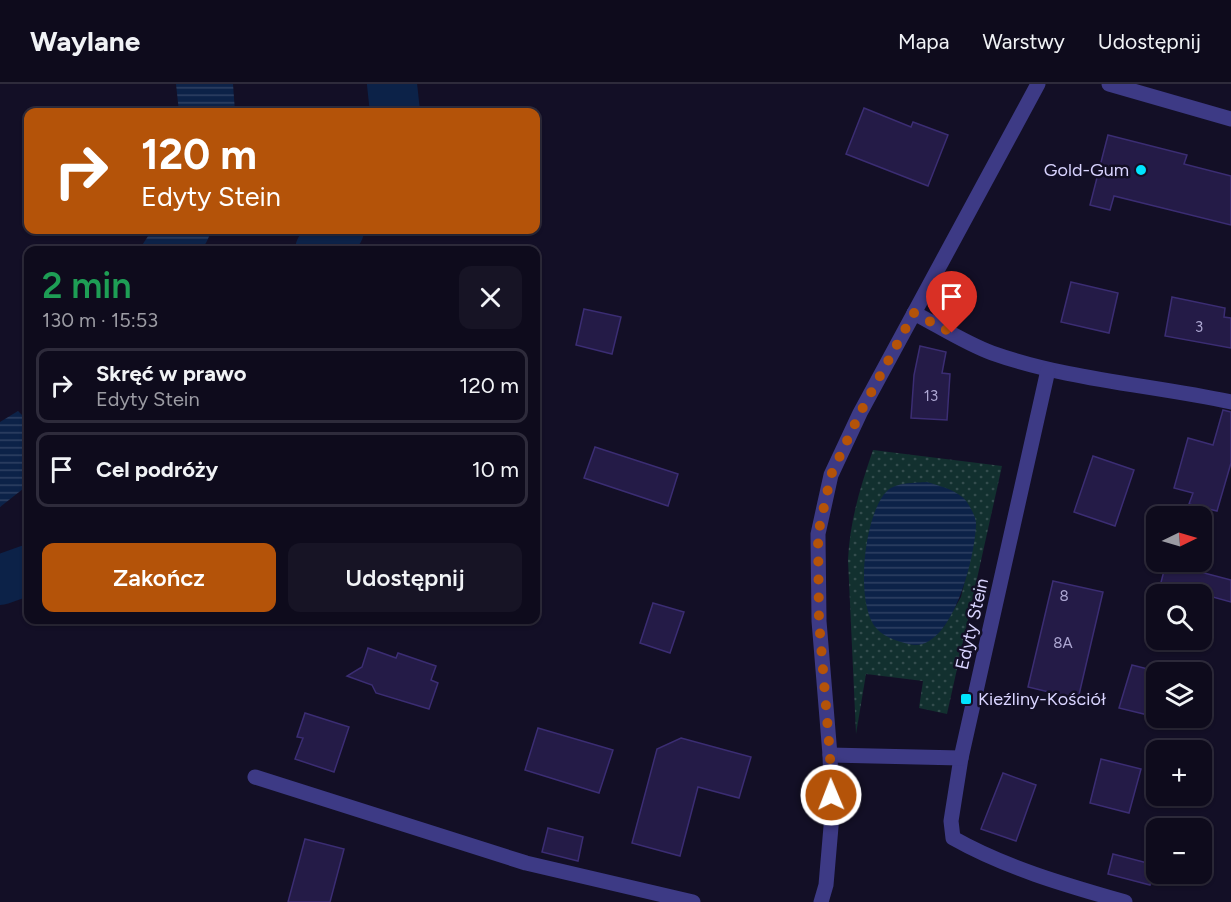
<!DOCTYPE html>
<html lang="pl">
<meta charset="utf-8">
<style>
:root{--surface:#0e0b1c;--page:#171425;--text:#f1f3f6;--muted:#9b9ba3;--line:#2e2b3b;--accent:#b45309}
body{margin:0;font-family:Figtree,sans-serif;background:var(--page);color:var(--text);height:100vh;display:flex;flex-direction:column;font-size:22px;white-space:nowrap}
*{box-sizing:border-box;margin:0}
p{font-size:20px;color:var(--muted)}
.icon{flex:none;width:33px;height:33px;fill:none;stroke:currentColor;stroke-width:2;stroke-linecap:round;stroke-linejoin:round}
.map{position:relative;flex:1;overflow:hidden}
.sheet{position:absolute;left:24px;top:162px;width:516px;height:378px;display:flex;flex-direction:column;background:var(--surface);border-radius:12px;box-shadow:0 2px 4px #0004,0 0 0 2px var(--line)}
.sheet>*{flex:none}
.hud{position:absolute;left:24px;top:24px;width:516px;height:126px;border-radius:12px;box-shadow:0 2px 4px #0004,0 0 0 2px var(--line);background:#b45309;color:#fff;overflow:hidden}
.needle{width:39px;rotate:85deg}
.tools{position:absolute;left:1146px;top:422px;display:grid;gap:12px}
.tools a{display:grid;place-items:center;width:66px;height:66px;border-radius:12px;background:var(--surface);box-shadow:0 2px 4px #0004,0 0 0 2px var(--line);font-size:30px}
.pin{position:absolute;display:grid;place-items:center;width:51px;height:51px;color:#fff;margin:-62px -26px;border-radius:50% 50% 50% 0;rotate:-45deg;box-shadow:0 0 6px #0007}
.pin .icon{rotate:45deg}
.me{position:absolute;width:66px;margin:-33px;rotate:359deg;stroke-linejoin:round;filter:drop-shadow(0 0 4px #0008)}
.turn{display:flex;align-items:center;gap:21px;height:126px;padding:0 18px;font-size:27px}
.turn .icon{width:78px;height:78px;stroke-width:2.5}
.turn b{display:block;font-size:42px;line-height:51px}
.round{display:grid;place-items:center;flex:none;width:63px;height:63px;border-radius:12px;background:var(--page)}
.head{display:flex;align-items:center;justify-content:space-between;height:102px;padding:0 18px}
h1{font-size:36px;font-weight:600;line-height:45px;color:#1e9e55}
.cta{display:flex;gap:12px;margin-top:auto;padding:12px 18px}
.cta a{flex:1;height:69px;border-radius:12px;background:var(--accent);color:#fff;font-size:24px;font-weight:600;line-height:69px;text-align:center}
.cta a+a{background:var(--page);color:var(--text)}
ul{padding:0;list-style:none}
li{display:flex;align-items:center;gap:18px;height:75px;margin:0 12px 9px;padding:0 6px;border:3px solid var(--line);border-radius:12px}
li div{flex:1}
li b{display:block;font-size:22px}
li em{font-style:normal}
header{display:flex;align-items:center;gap:36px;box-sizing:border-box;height:84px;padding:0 30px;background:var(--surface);border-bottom:2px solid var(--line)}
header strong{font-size:28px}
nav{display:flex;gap:33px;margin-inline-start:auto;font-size:21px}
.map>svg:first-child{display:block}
</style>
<header>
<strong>Waylane</strong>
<nav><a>Mapa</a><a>Warstwy</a><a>Udostępnij</a></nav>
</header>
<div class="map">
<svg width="1231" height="818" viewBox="0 0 1231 818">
<defs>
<pattern id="grass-dots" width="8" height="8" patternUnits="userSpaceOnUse" patternTransform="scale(1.5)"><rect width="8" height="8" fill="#12302f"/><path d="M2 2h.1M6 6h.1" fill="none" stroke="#344d4e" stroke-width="1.8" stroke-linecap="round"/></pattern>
<pattern id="water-rules" width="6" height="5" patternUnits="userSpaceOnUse" patternTransform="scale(1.5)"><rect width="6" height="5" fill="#0c2248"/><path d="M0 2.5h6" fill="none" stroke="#2f4163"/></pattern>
</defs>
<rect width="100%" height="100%" fill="#130f26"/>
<!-- grass -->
<path fill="url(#grass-dots)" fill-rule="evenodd" d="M873,366L1002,382L947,630L919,624L923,597L866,590L856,650L848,476C850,436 860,404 873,366ZM976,437L970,475L961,513L943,544Z"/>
<!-- water -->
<g fill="url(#water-rules)">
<path d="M176,0H233L235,28H179Z"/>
<path d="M152,146H212L206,159L200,166H139Z"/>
<path d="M18,327L28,337V401L0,423V338Z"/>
<path d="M927,398C940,402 958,406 967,418C970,423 976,433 976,439C976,469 954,562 915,561C904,560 885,554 877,545C854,521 864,429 887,407C896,398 915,399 927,398Z"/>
</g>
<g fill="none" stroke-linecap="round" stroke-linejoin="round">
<!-- river -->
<g stroke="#0c2248" stroke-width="50">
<path d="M392,0L395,28"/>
<path d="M320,166L339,146"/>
<path d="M0,496L28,486"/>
</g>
</g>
<!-- building -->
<g fill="#241b47" stroke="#3b2d73" stroke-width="1.5">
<path d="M864,24L911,43L913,38L948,51L928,102L846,70Z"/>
<path d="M1108,51L1187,71L1184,80L1231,92V141L1114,112L1110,126L1090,121Z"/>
<path d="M1071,198L1118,209L1109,249L1061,238Z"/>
<path d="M1172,213L1225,224L1224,233L1231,234V264L1165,252Z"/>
<path d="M584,225L621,233L612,270L576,261Z"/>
<path d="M920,262L946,268L942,289L950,290L947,336L911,334L914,291Z"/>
<path d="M1223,326L1231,328V379L1217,427L1189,420L1193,409L1174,404L1188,354L1213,361Z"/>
<path d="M595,363L678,390L668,422L584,394Z"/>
<path d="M1093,372L1134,386L1115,442L1074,428Z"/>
<path d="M1166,479L1231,496V518L1202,510H1158Z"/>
<path d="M1053,497L1103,508L1078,615L1028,603Z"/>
<path d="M653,519L684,528L670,569L640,559Z"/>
<path d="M368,564L396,574L398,569L436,582L431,596L438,599L429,625L376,609L372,601L347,592L362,583Z"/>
<path d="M1132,581L1156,587V633L1119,624Z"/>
<path d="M305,629L349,643L334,688L295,675L303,654L297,653Z"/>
<path d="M538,644L613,666L599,709L525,686Z"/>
<path d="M681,654L751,673L739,714L698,703L680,772L632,759L657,665Z"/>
<path d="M1101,675L1141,685L1129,729L1090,719Z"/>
<path d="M1003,689L1036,701L1016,757L981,745Z"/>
<path d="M548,744L583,753L578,777L542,768Z"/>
<path d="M305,755L344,765L330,818H288Z"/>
<path d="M1113,770L1155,781L1150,801L1108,790Z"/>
</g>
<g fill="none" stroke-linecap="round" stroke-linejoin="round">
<!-- service -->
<path stroke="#3d3a85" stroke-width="15" d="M961,674L951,737L953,754C1006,784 1066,801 1125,818"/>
<!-- minor -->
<g stroke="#3d3a85" stroke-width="15">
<path d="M1109,0L1231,35"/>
<path d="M914,229C939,242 965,259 992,269C1068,296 1152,301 1231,318"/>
<path d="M830,671L961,674L1048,286"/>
<path d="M255,693L526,779L693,818"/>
</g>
<!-- tertiary -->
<path stroke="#3d3a85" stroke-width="15" d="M821,818L826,801L832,731L830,671L819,537L818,450L831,391L860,329L1038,0"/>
</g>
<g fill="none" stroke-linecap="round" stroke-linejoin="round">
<!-- route -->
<path stroke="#b45309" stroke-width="10" stroke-dasharray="0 18" d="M831,711L830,671L819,537L818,450L831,391L860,329L914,229L952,249"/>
</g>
<!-- markers -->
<g fill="#00e5ff" stroke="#130f26" stroke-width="2">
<circle cx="1141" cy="86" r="6"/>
<rect x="960" y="609" width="12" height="12" rx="3"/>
</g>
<g text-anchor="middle" stroke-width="5" stroke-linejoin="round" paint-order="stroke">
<!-- number labels -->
<g font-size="15" fill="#aca6d1">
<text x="1199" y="248">3</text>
<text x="931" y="317">13</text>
<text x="1064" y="517">8</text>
<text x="1063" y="564">8A</text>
</g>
<!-- poi labels -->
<g font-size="18" fill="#d9d4ff" stroke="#130f26" text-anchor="end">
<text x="1129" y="92">Gold-Gum</text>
<text x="978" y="621" text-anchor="start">Kieźliny-Kościół</text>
</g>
<!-- street labels -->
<g font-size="18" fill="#d9d4ff" stroke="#130f26">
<text transform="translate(972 540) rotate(-77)" y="6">Edyty Stein</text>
</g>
</g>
</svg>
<div class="tools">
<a><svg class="needle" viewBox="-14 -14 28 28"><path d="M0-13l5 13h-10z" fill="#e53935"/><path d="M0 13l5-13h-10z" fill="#9b9ba3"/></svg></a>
<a><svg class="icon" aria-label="search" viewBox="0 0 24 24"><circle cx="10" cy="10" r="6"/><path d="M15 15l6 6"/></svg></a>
<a><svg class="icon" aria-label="layers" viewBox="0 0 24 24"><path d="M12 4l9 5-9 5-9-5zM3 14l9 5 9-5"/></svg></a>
<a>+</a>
<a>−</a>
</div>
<div class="pin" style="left:952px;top:249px;background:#d93025"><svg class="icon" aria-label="arrive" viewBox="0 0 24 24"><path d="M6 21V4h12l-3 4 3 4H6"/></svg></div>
<svg class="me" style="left:831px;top:711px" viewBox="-20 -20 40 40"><circle r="17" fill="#b45309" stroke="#fff" stroke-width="3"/><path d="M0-11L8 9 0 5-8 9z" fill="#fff"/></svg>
<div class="hud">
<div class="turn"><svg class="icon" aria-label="right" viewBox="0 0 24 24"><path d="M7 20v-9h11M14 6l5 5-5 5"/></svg><div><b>120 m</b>Edyty Stein</div></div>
</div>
<section class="sheet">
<div class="head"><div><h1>2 min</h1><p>130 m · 15:53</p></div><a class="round"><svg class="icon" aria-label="close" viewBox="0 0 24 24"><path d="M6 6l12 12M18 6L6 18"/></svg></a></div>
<ul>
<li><svg class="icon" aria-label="right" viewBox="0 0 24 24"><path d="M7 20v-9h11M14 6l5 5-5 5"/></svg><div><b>Skręć w prawo</b><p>Edyty Stein</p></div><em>120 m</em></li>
<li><svg class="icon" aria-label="arrive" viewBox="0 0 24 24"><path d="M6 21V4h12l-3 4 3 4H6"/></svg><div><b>Cel podróży</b></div><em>10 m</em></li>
</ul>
<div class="cta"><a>Zakończ</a><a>Udostępnij</a></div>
</section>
</div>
